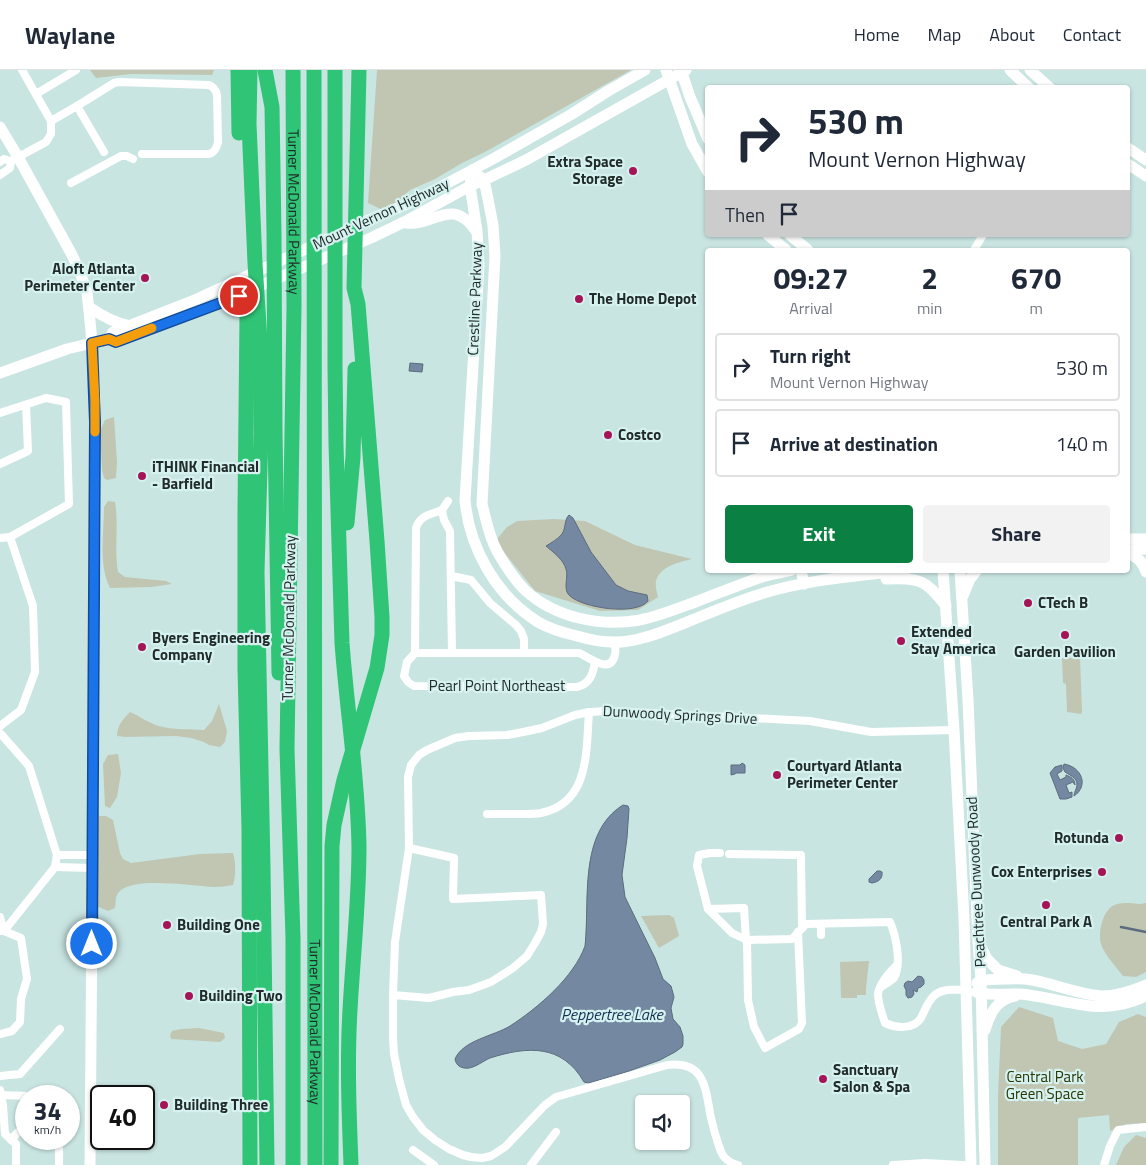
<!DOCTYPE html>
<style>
:root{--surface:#fff;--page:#f2f2f3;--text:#1f2937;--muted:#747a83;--line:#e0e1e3;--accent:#0b8043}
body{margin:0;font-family:"Titillium Web",sans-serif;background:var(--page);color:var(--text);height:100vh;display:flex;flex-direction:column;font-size:19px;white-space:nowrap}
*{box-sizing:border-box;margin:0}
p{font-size:16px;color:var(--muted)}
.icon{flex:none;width:28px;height:28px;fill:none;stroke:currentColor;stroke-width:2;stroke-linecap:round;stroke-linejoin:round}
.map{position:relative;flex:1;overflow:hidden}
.drawer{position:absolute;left:705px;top:178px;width:425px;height:325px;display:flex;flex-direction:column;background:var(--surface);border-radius:5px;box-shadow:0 1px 4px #0004}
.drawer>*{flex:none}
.top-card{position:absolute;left:705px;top:15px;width:425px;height:152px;border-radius:5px;box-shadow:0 1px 4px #0004;background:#fff;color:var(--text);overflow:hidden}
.buttons{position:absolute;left:635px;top:1025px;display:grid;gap:10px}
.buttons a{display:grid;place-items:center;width:55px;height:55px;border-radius:5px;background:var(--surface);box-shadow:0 1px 4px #0004;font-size:25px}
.speed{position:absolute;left:15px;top:1015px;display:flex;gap:10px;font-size:25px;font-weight:700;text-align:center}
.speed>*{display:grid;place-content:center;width:65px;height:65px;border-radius:50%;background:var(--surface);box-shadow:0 1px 4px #0004;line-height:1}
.speed small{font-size:12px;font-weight:400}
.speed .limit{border:2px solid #111;border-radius:8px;background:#fff;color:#111}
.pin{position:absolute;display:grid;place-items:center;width:42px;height:42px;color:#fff;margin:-21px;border:2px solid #fff;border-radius:50%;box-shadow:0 1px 5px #0007}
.me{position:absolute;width:55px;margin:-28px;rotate:0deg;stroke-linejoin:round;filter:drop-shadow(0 0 4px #0008)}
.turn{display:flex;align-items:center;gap:18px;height:105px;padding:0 20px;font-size:22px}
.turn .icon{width:65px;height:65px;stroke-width:2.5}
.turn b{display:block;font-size:35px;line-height:42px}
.then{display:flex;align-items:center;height:48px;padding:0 20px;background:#0003;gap:10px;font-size:19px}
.eta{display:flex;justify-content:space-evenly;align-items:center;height:85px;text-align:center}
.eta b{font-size:30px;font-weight:700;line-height:35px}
.primary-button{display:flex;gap:10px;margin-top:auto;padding:10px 20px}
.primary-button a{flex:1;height:58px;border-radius:5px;background:var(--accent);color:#fff;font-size:20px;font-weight:700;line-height:58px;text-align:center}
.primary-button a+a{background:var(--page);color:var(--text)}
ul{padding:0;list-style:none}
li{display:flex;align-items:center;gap:15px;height:68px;margin:0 10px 8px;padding:0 10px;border:2px solid var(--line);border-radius:5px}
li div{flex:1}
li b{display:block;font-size:19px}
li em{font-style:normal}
header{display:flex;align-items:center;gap:30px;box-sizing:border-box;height:70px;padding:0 25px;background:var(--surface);border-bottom:1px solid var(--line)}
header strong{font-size:24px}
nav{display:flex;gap:28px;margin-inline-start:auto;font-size:18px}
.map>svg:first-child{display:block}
</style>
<header>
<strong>Waylane</strong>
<nav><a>Home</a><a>Map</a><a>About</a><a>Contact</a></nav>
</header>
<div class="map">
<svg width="1146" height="1095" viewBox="0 0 1146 1095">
<rect width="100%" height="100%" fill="#c9e5e2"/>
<!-- green -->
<g fill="#c0c6b2">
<path d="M90,0H214L212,5L131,4L96,8Z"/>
<path d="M377,0H631L485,82L462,93L435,109L410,120L387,142L368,133Z"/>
<path d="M114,347L117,392L116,408L107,410L104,408L102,400L100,361L105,350Z"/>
<path d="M108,431L115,432C119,455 114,479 118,502L125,507L166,511L172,514L151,517L110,518C98,494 104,463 104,437Z"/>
<path d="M554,449L585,451L635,475L692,489C680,492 660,496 656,511C655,516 657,523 658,527L638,540L600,541L535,521L503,481L497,469L507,457L517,451Z"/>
<path d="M1077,587H1080L1082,642L1081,644L1067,642L1066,614L1063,613L1062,588H1076Z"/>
<path d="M219,634L227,661L225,672L220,677L209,675L204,672L191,668L176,666L125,667L117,666C117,656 123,649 130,642C140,646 148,653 159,656C173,660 190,659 204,660L212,651Z"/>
<path d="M118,684L121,703L117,727L110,738L105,736L103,694L108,685Z"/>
<path d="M99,746H106L113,750L120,783L123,789L131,793L200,784L233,783C236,793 236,805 233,815C227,816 220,817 214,817C192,816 138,807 121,820C115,824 116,831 115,838L108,841L96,836V752Z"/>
<path d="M1129,833L1140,834L1146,833V902L1136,907L1123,906C1117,898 1104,884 1101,874C1098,864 1102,844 1111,837C1116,833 1123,833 1129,833Z"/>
<path d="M669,845L674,848L679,866L659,878L641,846Z"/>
<path d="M869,891L866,918V925H857V928H841L840,892Z"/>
<path d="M1019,937L1053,948L1058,971L1082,979L1106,974L1119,952L1138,944L1146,947V1053L1126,1054L1110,1061L1109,1045L1078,1048V1095H998V1026L1001,957Z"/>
<path d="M199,958L224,963L225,968L220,972L171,969L170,965L172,961L181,959Z"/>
<path d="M1136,1065L1146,1068V1095H1116L1124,1077Z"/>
</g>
<!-- water -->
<g fill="#7588a2" stroke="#5c6c7e">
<path d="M410,293L423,294L422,302L409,301Z"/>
<path d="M569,445L573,448L591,482L616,515L628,521L647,525L648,531C636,546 583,538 570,526C562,519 569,508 566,499C563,489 554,483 546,476C551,473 558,469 562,464C566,458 564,450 569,445Z"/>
<path d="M742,693L745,695V703H736L735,704L731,705V695H740Z"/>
<path d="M1064,694C1082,697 1089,716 1074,726C1074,724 1075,721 1076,719C1080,709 1071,706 1065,702L1063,698Z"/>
<path d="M1062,695V701L1057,704L1060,710L1066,707V705C1071,707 1075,709 1075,715L1073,712L1066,715L1069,723L1072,722V727L1066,729H1060L1050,703L1055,697Z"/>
<path d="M623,735L628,736L629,739L627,768L622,805L625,827L655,888L663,909L671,916L674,927L671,938L673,949L680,957L683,966V974L682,977L675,982L660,990L629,1001L589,1013L584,1012C562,974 528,976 490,988C483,991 476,997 469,998C462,999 456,996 455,989C463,970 494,966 510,956C538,938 574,907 585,876C590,830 578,763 623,735Z"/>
<path d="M877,801H880L882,802C883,809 878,812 872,813L869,812V809Z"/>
<path d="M918,906L922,907L924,910V914L921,917L918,918L917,922L913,920L914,924L912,927L908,928L906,925V920L904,916L905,913L908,911L912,912Z"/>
</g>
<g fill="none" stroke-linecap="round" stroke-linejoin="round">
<!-- stream -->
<path stroke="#5c6c7e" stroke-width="2.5" d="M1121,857L1146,862"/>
<!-- street -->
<g stroke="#fff" stroke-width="8">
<path d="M36,24L76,0"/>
<path d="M77,36L104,82"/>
<path d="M51,51L77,36L114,13L119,12L209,15C214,17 216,20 217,25L218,72C216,79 215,82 209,84H142"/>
<path d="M0,92L4,89L11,91L46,72L51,64V51L22,0"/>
<path d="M0,105L10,98L11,91"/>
<path d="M71,113L121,86H127L133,89"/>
<path d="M974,180L983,165"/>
<path d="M0,343L46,328L66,332L69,434L10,467L0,468"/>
<path d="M0,394L28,381L26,335"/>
<path d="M442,440L444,450L450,461L452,583"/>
<path d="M442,440L448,431"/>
<path d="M451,506L471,510L490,533L516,555L521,561L524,569V583"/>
<path d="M415,583L416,458C420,445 430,445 442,440"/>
<path d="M595,592C593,604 590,614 577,617L414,616L408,612L404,606L407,592L415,583H579C589,587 611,606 615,584C616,581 615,576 615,572"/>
<path d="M0,656L21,640L35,602L33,536L10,467"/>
<path d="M0,663L29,696L57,785L55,797L4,861H0"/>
<path d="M487,744C499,744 510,744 522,744C528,744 535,744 541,743C590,733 586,681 589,642"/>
<path d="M720,783H710L699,785L697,796L708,839L732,863L747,870L792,869L806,854L890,852C896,866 902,894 894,908C890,912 885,914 881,917"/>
<path d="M729,784L801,785L802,858"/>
<path d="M57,785H92"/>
<path d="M55,797L92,798"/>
<path d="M708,839L744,838L746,870"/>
<path d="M0,847L4,861L21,868L27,909L21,929L20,952L12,961L0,964"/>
<path d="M821,854V865"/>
<path d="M747,870L748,930L754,957L765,978L799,959L802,953L798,862"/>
<path d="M896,896C889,902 879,915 878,924C878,933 882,944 885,953C896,958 913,960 921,948C925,940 928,930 936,924C945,918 956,920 967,920"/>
<path d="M393,925L429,928L453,922L469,920L491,912L513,898L527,886L535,873L541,862L543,854L541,825L453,829L454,788L409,778"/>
<path d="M0,1006L20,1004L60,959"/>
<path d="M0,1020L3,1035L5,1064L16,1074V1095"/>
<path d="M0,1025L30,1026"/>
<path d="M11,1070L18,1062L26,1061"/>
<path d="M413,1080L434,1095"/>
<path d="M59,1095V1069"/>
<path d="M531,1095L556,1062"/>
<path d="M738,1095C723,1091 721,1083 717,1070C714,1061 712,1052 710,1043C705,1014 703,991 667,995L556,1027L545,1035L505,1077L491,1086L482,1088L471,1087L463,1085L449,1079L435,1070L423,1060L413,1047L406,1035L399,1009L394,984L393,969V925L395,872L409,778L408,707L411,695L419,685L427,680L455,668L469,666L507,665L523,662L542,658L575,645L589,642L609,641L810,651L871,662L954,660"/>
<path d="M893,1095L925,1093L963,1095"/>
<path d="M1104,1095L1110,1076L1118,1060L1146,1057"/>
</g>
<!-- secondary -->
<g stroke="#fff" stroke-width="11">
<path d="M666,0L692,74L708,102"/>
<path d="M681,0L690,27L708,69"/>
<path d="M1010,0L1029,18"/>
<path d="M1030,0L1050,18"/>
<path d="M0,57L18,87L71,183L79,200L87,222L91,261L95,331V471L90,1095"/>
<path d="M1128,78L1146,90"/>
<path d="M1128,94L1146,106"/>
<path d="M472,100L470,116L477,161L479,195L465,430C469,477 496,526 538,552C550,559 564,563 577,566C594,571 611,574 629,571C652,567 675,557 697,548C719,539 741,530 764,523C810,509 859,506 906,500"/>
<path d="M479,106L484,110L487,124L493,155L495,186L482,434C486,449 489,467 497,481C503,492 516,512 526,521C556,548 601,557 640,550C660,546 679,538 698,531C719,523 741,514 762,507C772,504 782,502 792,500"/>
<path d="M406,153C435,156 452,126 476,161"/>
<path d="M768,165L786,180"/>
<path d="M790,165L808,180"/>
<path d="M89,237C102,246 114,253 130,256"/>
<path d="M109,269L113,262L197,229L371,149L412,132L491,90L572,44L608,21L645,0"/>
<path d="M0,303L67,279L109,269L116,272L239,225L373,167L404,152L470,116L484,110L526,90L686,0"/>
<path d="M1128,469H1146"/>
<path d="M1128,480L1146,479"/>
<path d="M1128,484C1138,486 1143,492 1146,502"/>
<path d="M801,500L804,514"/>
<path d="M943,500L954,660L964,848L971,1095"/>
<path d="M960,500L968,630L978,872L981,910L985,1095"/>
<path d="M886,509C920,508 925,509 946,536"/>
<path d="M963,526L970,509L977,500"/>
<path d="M981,877L987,889L998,900L1017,906"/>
<path d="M977,913L981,910C998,910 1015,907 1032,910C1055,914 1077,924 1101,926C1116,926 1132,921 1146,915"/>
<path d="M976,922C992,927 1012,922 1029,925C1073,931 1102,947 1146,926"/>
<path d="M985,960C990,943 997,929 1015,926"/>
</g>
<!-- highway -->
<g stroke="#30c476" stroke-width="15">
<path d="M238,0L239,63"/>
<path d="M250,0L249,54L255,193L260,271L261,363L257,502L263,797L267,1095"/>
<path d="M265,0L272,37L274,164L275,361L279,603"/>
<path id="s1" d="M293,0L294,236L287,679L293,868V1095"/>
<path id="s2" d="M314,0L315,1095"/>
<path d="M335,0V297L336,374L342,573C347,641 358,708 359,777C359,831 353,885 350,940C347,991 349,1043 351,1095"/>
<path d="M246,214L247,246L245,441V599L249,759L250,1095"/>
<path d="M347,453L353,387L355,299"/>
<path d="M331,1095L332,776L334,755L344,710L377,598L382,565V547L377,471L358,234L354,218L359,0"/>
</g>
</g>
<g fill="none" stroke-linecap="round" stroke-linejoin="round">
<defs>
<path id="route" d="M92,874L95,352L92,273L109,269L116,272L239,226"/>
</defs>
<!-- route casing -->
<use href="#route" stroke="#114b97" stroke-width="12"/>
<!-- route -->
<use href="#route" stroke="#1a73e8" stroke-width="9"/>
<!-- slow -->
<path stroke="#f59e0b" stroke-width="9" d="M95,362V331L92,273L109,269L116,272L152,258"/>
</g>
<!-- markers -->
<g fill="#a41457" stroke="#d6f2f0" stroke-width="2">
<circle cx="633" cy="101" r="5"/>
<circle cx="145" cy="208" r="5"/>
<circle cx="579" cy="229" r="5"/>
<circle cx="608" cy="365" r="5"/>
<circle cx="142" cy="406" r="5"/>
<circle cx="1028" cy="533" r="5"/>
<circle cx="1065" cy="565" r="5"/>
<circle cx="901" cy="571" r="5"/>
<circle cx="142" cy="577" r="5"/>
<circle cx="777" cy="705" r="5"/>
<circle cx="1119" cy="768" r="5"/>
<circle cx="1102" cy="802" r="5"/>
<circle cx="1046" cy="835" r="5"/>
<circle cx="167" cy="855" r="5"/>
<circle cx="189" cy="926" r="5"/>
<circle cx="823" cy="1009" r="5"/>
<circle cx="164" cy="1035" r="5"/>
</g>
<g text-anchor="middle" stroke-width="4.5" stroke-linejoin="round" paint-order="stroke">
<!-- poi labels -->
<g font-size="15" font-weight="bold" fill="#212b2a" stroke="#d6f2f0" text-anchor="start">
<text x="623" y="97" text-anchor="end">Extra Space<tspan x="623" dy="17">Storage</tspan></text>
<text x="135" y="204" text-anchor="end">Aloft Atlanta<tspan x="135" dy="17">Perimeter Center</tspan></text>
<text x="589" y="234">The Home Depot</text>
<text x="618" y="370">Costco</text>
<text x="152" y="402">iTHINK Financial<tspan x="152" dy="17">- Barfield</tspan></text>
<text x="1038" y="538">CTech B</text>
<text x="911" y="567">Extended<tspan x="911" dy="17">Stay America</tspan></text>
<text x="152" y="573">Byers Engineering<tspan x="152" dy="17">Company</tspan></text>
<text x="1065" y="587" text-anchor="middle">Garden Pavilion</text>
<text x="787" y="701">Courtyard Atlanta<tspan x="787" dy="17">Perimeter Center</tspan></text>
<text x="1109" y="773" text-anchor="end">Rotunda</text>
<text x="1092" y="807" text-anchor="end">Cox Enterprises</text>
<text x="1046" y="857" text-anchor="middle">Central Park A</text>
<text x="177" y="860">Building One</text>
<text x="199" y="931">Building Two</text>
<text x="833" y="1005">Sanctuary<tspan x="833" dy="17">Salon &amp; Spa</tspan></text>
<text x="174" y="1040">Building Three</text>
</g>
<!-- street labels -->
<g font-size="15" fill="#212b2a" stroke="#d6f2f0">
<text dy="5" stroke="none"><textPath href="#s1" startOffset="142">Turner McDonald Parkway</textPath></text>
<text transform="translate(381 144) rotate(-25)" y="5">Mount Vernon Highway</text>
<text transform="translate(475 229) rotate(-88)" y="5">Crestline Parkway</text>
<text transform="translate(289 548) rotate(-89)" y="5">Turner McDonald Parkway</text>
<text x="497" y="621">Pearl Point Northeast</text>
<text transform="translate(680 645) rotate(3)" y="5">Dunwoody Springs Drive</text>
<text transform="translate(976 812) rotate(-93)" y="5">Peachtree Dunwoody Road</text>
<text dy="5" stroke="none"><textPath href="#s2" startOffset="952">Turner McDonald Parkway</textPath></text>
</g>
<!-- park labels -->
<g font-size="15" fill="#2a3500" stroke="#d6f2f0">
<text x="1045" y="1012">Central Park<tspan x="1045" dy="17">Green Space</tspan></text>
</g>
<!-- water labels -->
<g font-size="16" font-style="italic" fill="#132e53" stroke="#d6f2f0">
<text x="612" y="950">Peppertree Lake</text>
</g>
</g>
</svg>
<div class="buttons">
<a><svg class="icon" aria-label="sound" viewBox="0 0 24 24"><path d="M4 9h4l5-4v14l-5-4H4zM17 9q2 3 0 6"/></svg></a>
</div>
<div class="speed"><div>34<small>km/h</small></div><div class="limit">40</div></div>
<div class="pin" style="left:239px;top:226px;background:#d93025"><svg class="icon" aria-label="arrive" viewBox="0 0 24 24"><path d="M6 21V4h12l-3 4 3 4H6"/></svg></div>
<svg class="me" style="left:92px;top:874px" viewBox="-20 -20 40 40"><circle r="17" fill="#1a73e8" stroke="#fff" stroke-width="3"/><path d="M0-11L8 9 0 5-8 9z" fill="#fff"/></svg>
<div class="top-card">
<div class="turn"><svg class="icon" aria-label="right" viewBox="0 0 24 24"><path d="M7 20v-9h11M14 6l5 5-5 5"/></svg><div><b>530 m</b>Mount Vernon Highway</div></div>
<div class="then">Then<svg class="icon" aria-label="arrive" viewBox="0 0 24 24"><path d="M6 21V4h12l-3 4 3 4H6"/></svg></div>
</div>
<section class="drawer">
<div class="eta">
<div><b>09:27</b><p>Arrival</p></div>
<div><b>2</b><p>min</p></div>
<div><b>670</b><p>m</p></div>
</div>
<ul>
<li><svg class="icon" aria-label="right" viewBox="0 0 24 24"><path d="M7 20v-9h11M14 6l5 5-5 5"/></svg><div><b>Turn right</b><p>Mount Vernon Highway</p></div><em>530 m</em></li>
<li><svg class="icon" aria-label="arrive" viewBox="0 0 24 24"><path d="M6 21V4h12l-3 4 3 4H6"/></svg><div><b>Arrive at destination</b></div><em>140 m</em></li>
</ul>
<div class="primary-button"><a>Exit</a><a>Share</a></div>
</section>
</div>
